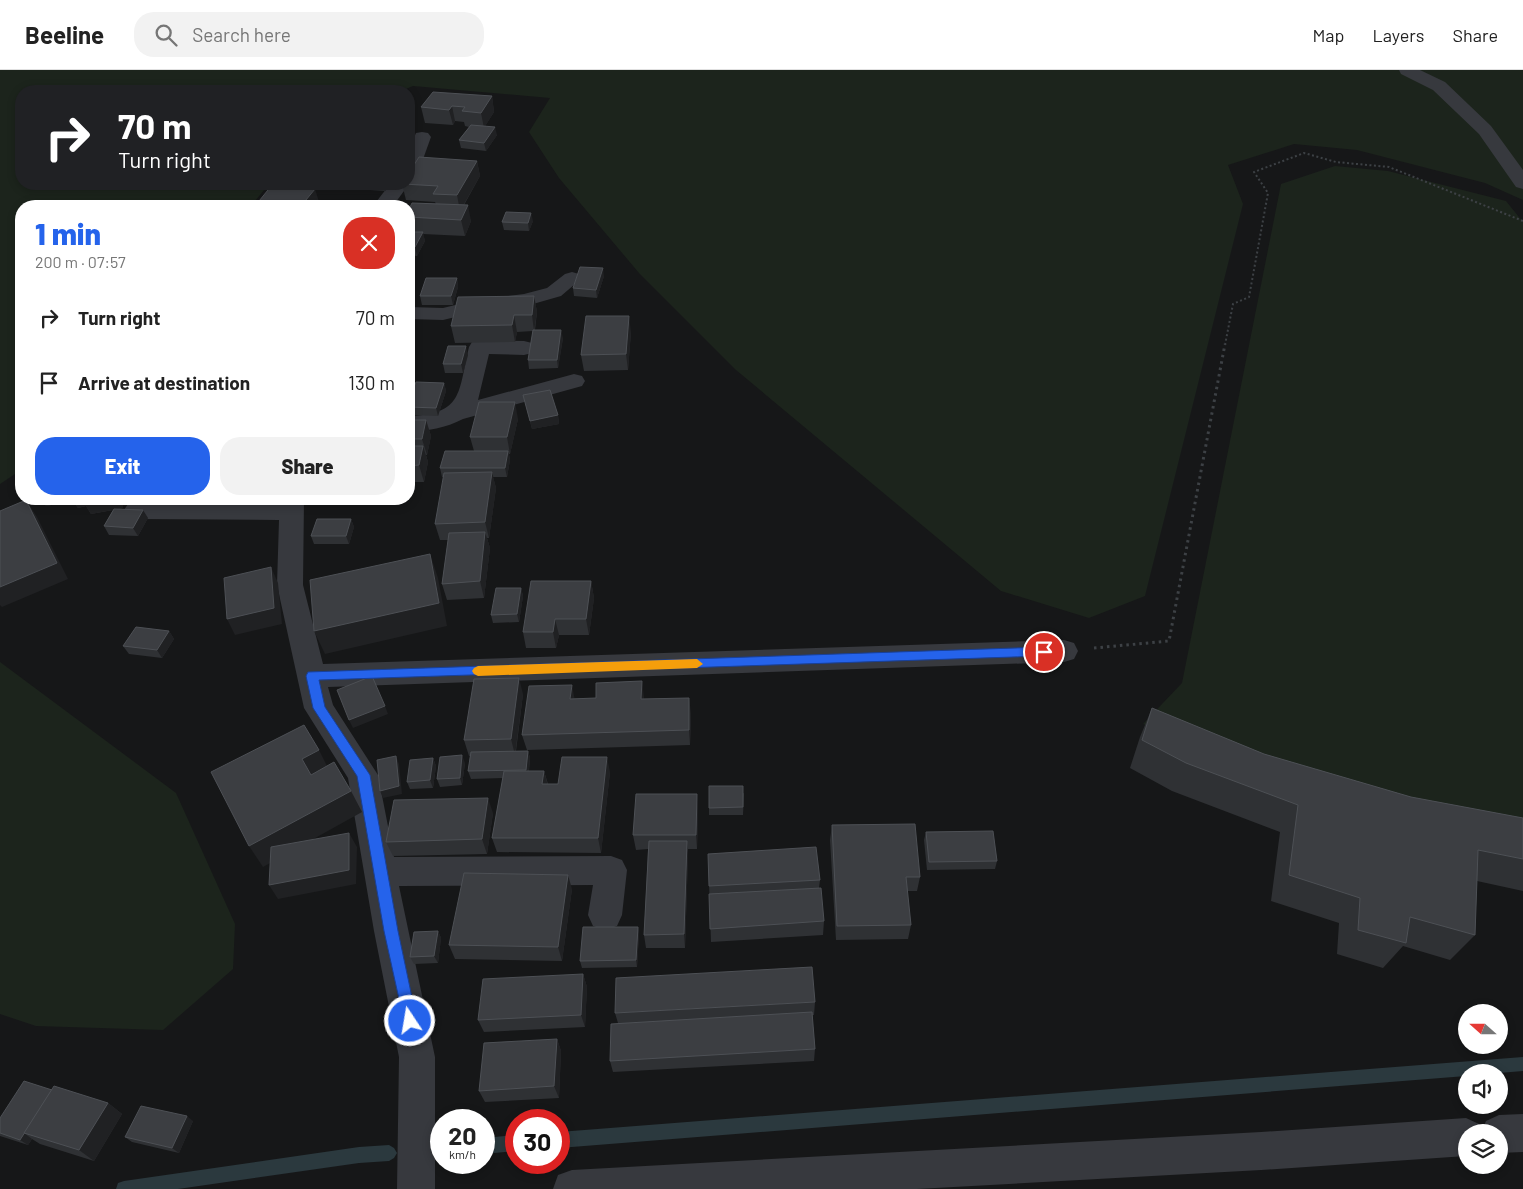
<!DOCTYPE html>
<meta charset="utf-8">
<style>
:root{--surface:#fff;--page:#f2f2f2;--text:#222;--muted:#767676;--line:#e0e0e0;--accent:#2563eb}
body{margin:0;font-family:Barlow,sans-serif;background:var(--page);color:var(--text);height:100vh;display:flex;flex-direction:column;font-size:19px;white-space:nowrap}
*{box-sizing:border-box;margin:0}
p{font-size:16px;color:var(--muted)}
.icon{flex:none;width:28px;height:28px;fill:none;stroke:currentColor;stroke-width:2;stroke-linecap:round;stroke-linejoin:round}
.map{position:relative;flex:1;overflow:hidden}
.details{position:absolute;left:15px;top:130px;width:400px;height:305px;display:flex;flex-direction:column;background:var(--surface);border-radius:20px;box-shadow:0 2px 8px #0003}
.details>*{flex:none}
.hud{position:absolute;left:15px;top:15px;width:400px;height:105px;border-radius:20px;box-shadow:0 2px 8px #0003;background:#202124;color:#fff;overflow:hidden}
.needle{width:32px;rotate:291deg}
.controls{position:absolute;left:1458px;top:934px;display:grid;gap:10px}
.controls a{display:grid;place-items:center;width:50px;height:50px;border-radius:50%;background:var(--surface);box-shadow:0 2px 8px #0003;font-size:25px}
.speed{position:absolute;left:430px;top:1039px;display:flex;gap:10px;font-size:25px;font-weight:700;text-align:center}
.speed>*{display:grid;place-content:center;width:65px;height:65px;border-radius:50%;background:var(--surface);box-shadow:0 2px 8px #0003;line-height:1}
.speed small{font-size:12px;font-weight:400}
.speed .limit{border:8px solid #d22;background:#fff;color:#111}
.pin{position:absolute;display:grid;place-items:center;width:42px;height:42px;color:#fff;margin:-21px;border:2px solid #fff;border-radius:50%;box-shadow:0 1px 5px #0007}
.me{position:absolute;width:55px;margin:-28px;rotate:348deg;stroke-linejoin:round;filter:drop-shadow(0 0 4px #0008)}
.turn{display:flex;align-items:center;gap:18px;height:105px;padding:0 20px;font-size:22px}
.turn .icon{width:65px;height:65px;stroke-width:2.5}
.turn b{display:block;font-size:35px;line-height:42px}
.round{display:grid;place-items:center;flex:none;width:52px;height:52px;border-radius:20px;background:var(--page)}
.headline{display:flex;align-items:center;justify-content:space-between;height:85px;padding:0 20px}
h1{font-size:30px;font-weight:800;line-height:38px;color:var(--accent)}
.primary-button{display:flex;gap:10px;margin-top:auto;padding:10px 20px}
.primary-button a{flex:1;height:58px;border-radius:20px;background:var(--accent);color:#fff;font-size:20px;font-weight:800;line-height:58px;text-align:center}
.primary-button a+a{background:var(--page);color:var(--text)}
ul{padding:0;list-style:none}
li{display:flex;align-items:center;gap:15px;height:65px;padding:0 20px}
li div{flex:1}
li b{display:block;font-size:19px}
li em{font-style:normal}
header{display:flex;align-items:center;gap:30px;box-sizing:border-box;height:70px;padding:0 25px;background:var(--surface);border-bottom:1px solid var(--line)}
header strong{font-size:24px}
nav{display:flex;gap:28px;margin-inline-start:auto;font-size:18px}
.search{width:350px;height:45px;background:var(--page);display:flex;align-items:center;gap:12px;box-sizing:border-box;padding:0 18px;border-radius:20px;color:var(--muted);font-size:19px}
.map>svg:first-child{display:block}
</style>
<header>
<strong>Beeline</strong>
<div class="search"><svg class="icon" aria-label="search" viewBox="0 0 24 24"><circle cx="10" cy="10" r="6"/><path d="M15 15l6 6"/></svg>Search here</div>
<nav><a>Map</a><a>Layers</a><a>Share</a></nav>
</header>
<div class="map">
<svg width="1523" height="1119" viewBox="0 0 1523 1119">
<rect width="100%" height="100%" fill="#161718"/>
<!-- green -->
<g fill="#1c241c">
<path d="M0,0H1523V130L1485,113L1357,80L1294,74L1228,95L1243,134L1145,526L1089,548L1001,521L736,300L639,203L559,108L529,62L550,28L413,16L401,21H21V114H269L251,136H21V400L0,414Z"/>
<path d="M1335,96L1388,101L1506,131L1523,152V766L1195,675L1143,654L1182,613L1281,114Z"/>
<path d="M0,592L176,723L235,854L233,899L163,960L36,956L0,944Z"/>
</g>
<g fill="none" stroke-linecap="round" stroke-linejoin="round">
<!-- stream -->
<g fill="#2b393e" fill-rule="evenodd">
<path d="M1523,987V1001L1499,1003L1466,1002V1006L559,1078V1062Z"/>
<path d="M516,1065V1081L484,1084V1068Z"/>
<path d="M389,1075L394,1078L397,1083L394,1088L389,1091L359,1093L178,1119H116L118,1113L124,1111L359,1077Z"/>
</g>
<!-- path-far1 -->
<path stroke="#3d4145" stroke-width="2" stroke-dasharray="2 2.5" stroke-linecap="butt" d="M1225,275L1233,234L1249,227L1268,123L1254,102L1304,83L1336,92L1389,97L1523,151"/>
<!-- path -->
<path stroke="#3d4145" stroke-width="3" stroke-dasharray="2.5 4" stroke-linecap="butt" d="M1094,578L1169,571L1225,274"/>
<!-- minor -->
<g fill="#37393e" fill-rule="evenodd">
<path d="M1399,0H1420L1445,12L1491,56L1523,100V119L1516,117L1479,64L1433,20L1401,4Z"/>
<path d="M422,62L428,63L431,67L418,103L416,107L409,109V79L416,63Z"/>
<path d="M409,113V114L393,136H373L390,114Z"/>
<path d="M572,202L579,204L582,208L561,226L526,236L476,242L443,250L409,249V237L443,238L476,230L524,224L547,218L565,204Z"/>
<path d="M480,270L524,271L532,273L535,278L532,283L524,285L489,284L478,330L574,304L582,306L585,311L582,316L463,349C446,358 427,361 409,362V346C464,344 458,322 469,277L472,272Z"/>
<path d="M280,429H304L303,515L323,594L1064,570L1074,573L1078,581L1074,589L1064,592L328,617L333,635L378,705L394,787L611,786L622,790L627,800L622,845L617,856L605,860L593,856L588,845L593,815L399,816L435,987V1119H397L399,987L374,861L348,708L304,638L277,515L279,450L137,449L128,446L124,440L128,434L137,431L279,432Z"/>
<path d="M1523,1044V1082L1499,1083V1062H1466V1086L1261,1100L917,1119H553L558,1105L572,1100L1261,1062L1466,1048L1479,1054L1482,1060L1486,1051L1499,1045Z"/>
</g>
</g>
<!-- wall -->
<g fill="#2f3134">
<path d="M492,26L494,42L485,56L497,65L486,81L461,78L459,70L469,57L465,56L464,52L455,51L453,55L425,53L421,37Z"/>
<path d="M477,91L480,106L464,135L471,151L465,166L423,164L425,171L417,186L409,185V139L436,134L435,132L406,130L402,114Z"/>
<path d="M323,114H389V115L385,121L324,117Z"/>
<path d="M533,151L529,161L504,160L502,152Z"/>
<path d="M604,206L597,228L574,226L573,218Z"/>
<path d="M457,208L458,217L453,235H422L420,226Z"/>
<path d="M534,226L537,242L535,260L563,268L558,298L529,299L528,290L533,261L517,262L515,272L455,273L451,256Z"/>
<path d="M631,262L628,300L584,301L581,285Z"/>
<path d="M468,285L463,303H445L443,294Z"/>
<path d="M444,313L446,321L438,346L409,345V322H412Z"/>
<path d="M523,325L558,345L559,354L532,359Z"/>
<path d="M518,349L510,384H509L510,390L507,407H493L496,418L489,468H487L490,478L484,528L447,530L442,514L448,470H440L435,454L444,407H442L440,398L474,381L470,367Z"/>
<path d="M409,350H426L431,366L427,385H426L428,392L424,412H409Z"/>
<path d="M42,429H123V438L119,439L148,448L138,466L109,465L104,456L113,440L91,444L86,436L78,438L73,431L46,436Z"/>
<path d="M351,449L354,457L349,474H314L311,466Z"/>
<path d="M591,511L594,528L589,565H559L556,578H526L523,562Z"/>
<path d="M521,518L523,526L519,552L493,553L491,545Z"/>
<path d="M169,561L174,569L162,588L129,584L123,576Z"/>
<path d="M523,624L516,681H528L530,688L529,701H544L548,714H558L610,702L601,783L497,782L492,768L503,708L471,709L468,701L470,686H469L464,670Z"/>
<path d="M644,627V629L691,643L690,675L527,680L522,665L574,629Z"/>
<path d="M1152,638L1264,684L1411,727L1523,748V821L1477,811L1475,865L1450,890L1403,876L1383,898L1337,884L1339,853L1271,831L1280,762L1172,721L1130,698L1140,667Z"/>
<path d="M433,688L436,696L433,718L410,719L407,712Z"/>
<path d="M465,693L462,715L440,717L437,709Z"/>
<path d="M744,723L743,745H709V738Z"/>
<path d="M698,738L697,779H688V785L685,878H646L644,865L648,779L636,780L633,765Z"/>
<path d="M493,743L487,784L393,786L386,772Z"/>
<path d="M832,755L920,807L917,821H907L911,855L908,869L836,870L830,770Z"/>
<path d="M926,762L997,791L995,799L927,800L924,770Z"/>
<path d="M708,784L820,810L819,818L824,851L823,865L711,872Z"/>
<path d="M572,819L562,891L455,889L449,875Z"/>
<path d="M638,857L639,864L637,897L582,898L580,891Z"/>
<path d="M438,861L441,868L438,893L414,894L410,887Z"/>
<path d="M583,904L587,917L585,957L484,962L478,950Z"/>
<path d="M815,932L814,945H812L815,979L814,991L613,1002L610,991L618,953L615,943Z"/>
<path d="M557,969L561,981L559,1028L485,1032L479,1021Z"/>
<path d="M52,1020L108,1033L122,1044L94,1091L40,1074L32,1069L28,1075L0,1066V1048Z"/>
<path d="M193,1051L179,1083L132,1072L125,1067Z"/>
</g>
<!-- shaded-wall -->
<g fill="#202123">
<path d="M492,26L494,42L484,58L481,43Z"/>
<path d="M452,36L455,51L453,55L449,40Z"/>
<path d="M495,57L497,65L486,81L484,73Z"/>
<path d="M477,91L480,106L460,141L457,125Z"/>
<path d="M383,114H389V115L385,121Z"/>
<path d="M315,119L320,135L318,136H301Z"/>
<path d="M468,135L471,151L465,166L461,150Z"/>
<path d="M531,143L533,151L529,161L528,153Z"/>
<path d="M423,162L425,171L417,186L415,177Z"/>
<path d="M603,198L604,206L597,228L596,220Z"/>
<path d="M411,201L413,209L409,217V204Z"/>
<path d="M457,208L458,217L453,235L451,226Z"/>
<path d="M534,226L537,242L534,261L532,245Z"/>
<path d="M514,245L517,262L515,272L512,255Z"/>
<path d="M629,246L631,262L628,300L626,284Z"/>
<path d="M561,260L563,268L558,298L557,290Z"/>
<path d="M466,276L468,285L463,303L461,294Z"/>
<path d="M444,313L446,321L438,346L436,338Z"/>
<path d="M515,332L518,349L510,384L507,367Z"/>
<path d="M558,345L559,354L532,359L530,351Z"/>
<path d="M426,350L431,366L427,385L422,369Z"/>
<path d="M423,376L428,392L424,412L419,395Z"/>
<path d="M508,381L510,390L507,407L505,398Z"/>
<path d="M492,402L496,418L489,468L485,452Z"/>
<path d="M42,429H123V438L91,444L86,436L78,438L73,431L46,436Z"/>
<path d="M26,430L37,447L68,509L2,537L0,535V517Z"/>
<path d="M143,440L148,448L138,466L133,458Z"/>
<path d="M351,449L354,457L349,474L346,466Z"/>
<path d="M485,462L490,478L484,528L480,511Z"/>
<path d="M430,484L438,508L447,556L325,584L314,561Z"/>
<path d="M271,497L278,513L282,554L235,565L227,549Z"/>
<path d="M591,511L594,528L589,565L586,549Z"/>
<path d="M521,518L523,526L519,552L517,544Z"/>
<path d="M555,549L559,565L556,578L553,562Z"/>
<path d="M169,561L174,569L162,588L157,580Z"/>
<path d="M519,608L523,624L515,685L511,669Z"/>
<path d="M642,611L644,627L643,645L641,629Z"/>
<path d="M572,615L575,631L570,629Z"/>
<path d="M689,628L691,643L690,675L689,660Z"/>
<path d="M385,636L388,644L353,658L349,650Z"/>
<path d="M319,680L330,702L313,710L302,689Z"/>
<path d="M528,681L530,688L528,707L526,700Z"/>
<path d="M462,685L465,693L462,715L460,708Z"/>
<path d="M396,686L399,694L402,724L383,728L380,721Z"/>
<path d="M607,687L610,702L601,783L598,768Z"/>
<path d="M433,688L436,696L433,718L430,710Z"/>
<path d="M544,701L548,716L542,714Z"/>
<path d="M351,721L362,742L263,797L249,776Z"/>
<path d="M697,724L698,738L697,779L696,765Z"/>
<path d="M488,728L493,743L487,784L482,769Z"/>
<path d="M349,763L357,777L356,814L278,829L269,815Z"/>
<path d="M687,771L688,785L685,878L684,864Z"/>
<path d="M568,805L572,819L562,891L558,877Z"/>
<path d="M638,857L639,864L637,897L636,890Z"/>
<path d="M438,861L441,868L438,893L434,886Z"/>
<path d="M583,904L587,917L585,957L581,945Z"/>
<path d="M557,969L561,981L559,1028L554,1016Z"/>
<path d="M108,1033L122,1044L94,1091L79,1080Z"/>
<path d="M187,1046L193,1051L179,1083L172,1078Z"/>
<path d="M24,1063L32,1069L28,1075L20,1070Z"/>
</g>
<!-- building -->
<g fill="#3c3e42" stroke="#4d5055">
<path d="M304,16L313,20L310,21H299L296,20Z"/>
<path d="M433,22L492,26L481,43L462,41L465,37L452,36L449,40L421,37Z"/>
<path d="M471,55L495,57L484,73L459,70Z"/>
<path d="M419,87L477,91L457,125L433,124L438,116L403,114H409V103Z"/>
<path d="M272,115L315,119L301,136H255Z"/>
<path d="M333,131L362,133L360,136H330Z"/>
<path d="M412,133L468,135L461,150L409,147V139Z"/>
<path d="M506,142L531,143L528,153L502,152Z"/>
<path d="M409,162H423L415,177H409Z"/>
<path d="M580,197L603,198L596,220L573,218Z"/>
<path d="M426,208H457L451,226H420Z"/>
<path d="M534,226L532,245H514L512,255L451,256L458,227Z"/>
<path d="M586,246H629L626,284L581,285Z"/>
<path d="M533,260H561L557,290H528Z"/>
<path d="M448,276H466L461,294H443Z"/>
<path d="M416,312L444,313L436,338L409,337V322H412Z"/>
<path d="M550,320L558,345L530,351L523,325Z"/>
<path d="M479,332H515L507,367H470Z"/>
<path d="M409,350H426L422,369H409Z"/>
<path d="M409,376H423L419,395L409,396Z"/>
<path d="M445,381H508L505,398H440Z"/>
<path d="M492,402L485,452L435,454L444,403Z"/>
<path d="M26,430L57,493L0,517V441Z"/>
<path d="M114,439L143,440L133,458L104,456Z"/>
<path d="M317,449H351L346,466H311Z"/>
<path d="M485,462L480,511L442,514L449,463Z"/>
<path d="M430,484L439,533L314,561L310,510Z"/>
<path d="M271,497L274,538L227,549L224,508Z"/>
<path d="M531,511H591L586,549H555L553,562H523Z"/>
<path d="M496,518H521L517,544L491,545Z"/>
<path d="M136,557L169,561L157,580L123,576Z"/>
<path d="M372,606L385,636L349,650L337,620Z"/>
<path d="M519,608L511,669L464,670L474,609Z"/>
<path d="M642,611L641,629L689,628V660L522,665L529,616L572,615L570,629L596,628V613Z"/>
<path d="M1152,638L1264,684L1411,727L1523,748V789L1478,780L1475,865L1410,847L1406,873L1358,860L1360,828L1289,805L1298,735L1186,693L1142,670Z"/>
<path d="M304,655L319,680L302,689L311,705L334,692L351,721L249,776L211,702Z"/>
<path d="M528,681L526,700L468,701L471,682Z"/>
<path d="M462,685L460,708L437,709L440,687Z"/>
<path d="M396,686L399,716L380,721L377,690Z"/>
<path d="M562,687H607L598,768H492L504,701H544L542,714H558Z"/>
<path d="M433,688L430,710L407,712L410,690Z"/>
<path d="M709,716H743V737L709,738Z"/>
<path d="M636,724H697L696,765H633Z"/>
<path d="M488,728L482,769L386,772L394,730Z"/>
<path d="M915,754L920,807H906L911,855L837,856L832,755Z"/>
<path d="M993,761L997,791L929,792L926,762Z"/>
<path d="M349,763V800L269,815L271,777Z"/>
<path d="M649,771H687L684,864L644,865Z"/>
<path d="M816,777L820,810L709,816L708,784Z"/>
<path d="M464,803L568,805L558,877L449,875Z"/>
<path d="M821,818L824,851L710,859L709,824Z"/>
<path d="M583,857H638L636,890L580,891Z"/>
<path d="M438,861L434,886L410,887L414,862Z"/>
<path d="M812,897L815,932L615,943L616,908Z"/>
<path d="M583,904L581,945L478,950L483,909Z"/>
<path d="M812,942L815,979L610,991L611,954Z"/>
<path d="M557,969L554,1016L479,1021L484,973Z"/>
<path d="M24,1011L52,1020L20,1070L0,1063V1048Z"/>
<path d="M54,1016L108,1033L79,1080L24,1063Z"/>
<path d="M141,1036L187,1046L172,1078L125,1067Z"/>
</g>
<!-- route -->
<path fill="#2563eb" stroke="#184099" d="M1044,577L1050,582L1044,586L319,610L325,637L370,705L398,861L417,951L415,956L410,958L405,956L384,861L357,706L313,638L306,606L308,602Z"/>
<!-- slow -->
<path fill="#f59e0b" d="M697,589L703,594L697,598L478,606L474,604L472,601L474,598L478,596Z"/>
</svg>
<div class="controls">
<a><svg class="needle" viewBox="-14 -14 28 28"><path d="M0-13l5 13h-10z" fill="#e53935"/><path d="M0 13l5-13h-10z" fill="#767676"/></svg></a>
<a><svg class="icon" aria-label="sound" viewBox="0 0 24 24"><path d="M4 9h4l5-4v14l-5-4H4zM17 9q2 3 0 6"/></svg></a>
<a><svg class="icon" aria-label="layers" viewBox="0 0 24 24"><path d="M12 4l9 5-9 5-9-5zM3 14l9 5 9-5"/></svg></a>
</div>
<div class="speed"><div>20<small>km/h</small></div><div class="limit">30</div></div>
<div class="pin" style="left:1044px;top:582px;background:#d93025"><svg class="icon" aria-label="arrive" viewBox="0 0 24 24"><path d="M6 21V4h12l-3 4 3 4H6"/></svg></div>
<svg class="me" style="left:410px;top:951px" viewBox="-20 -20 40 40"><circle r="17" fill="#2563eb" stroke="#fff" stroke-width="3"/><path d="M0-11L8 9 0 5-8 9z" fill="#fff"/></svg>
<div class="hud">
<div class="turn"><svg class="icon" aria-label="right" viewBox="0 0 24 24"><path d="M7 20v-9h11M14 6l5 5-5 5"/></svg><div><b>70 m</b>Turn right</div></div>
</div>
<section class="details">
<div class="headline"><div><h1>1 min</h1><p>200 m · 07:57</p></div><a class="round" style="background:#d93025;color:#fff"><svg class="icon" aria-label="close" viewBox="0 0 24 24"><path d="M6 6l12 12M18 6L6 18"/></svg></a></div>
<ul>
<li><svg class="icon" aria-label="right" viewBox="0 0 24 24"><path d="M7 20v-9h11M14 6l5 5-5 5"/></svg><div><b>Turn right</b></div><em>70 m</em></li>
<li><svg class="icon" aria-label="arrive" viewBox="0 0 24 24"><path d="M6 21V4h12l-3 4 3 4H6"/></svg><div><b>Arrive at destination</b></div><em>130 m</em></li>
</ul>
<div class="primary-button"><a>Exit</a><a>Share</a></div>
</section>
</div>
